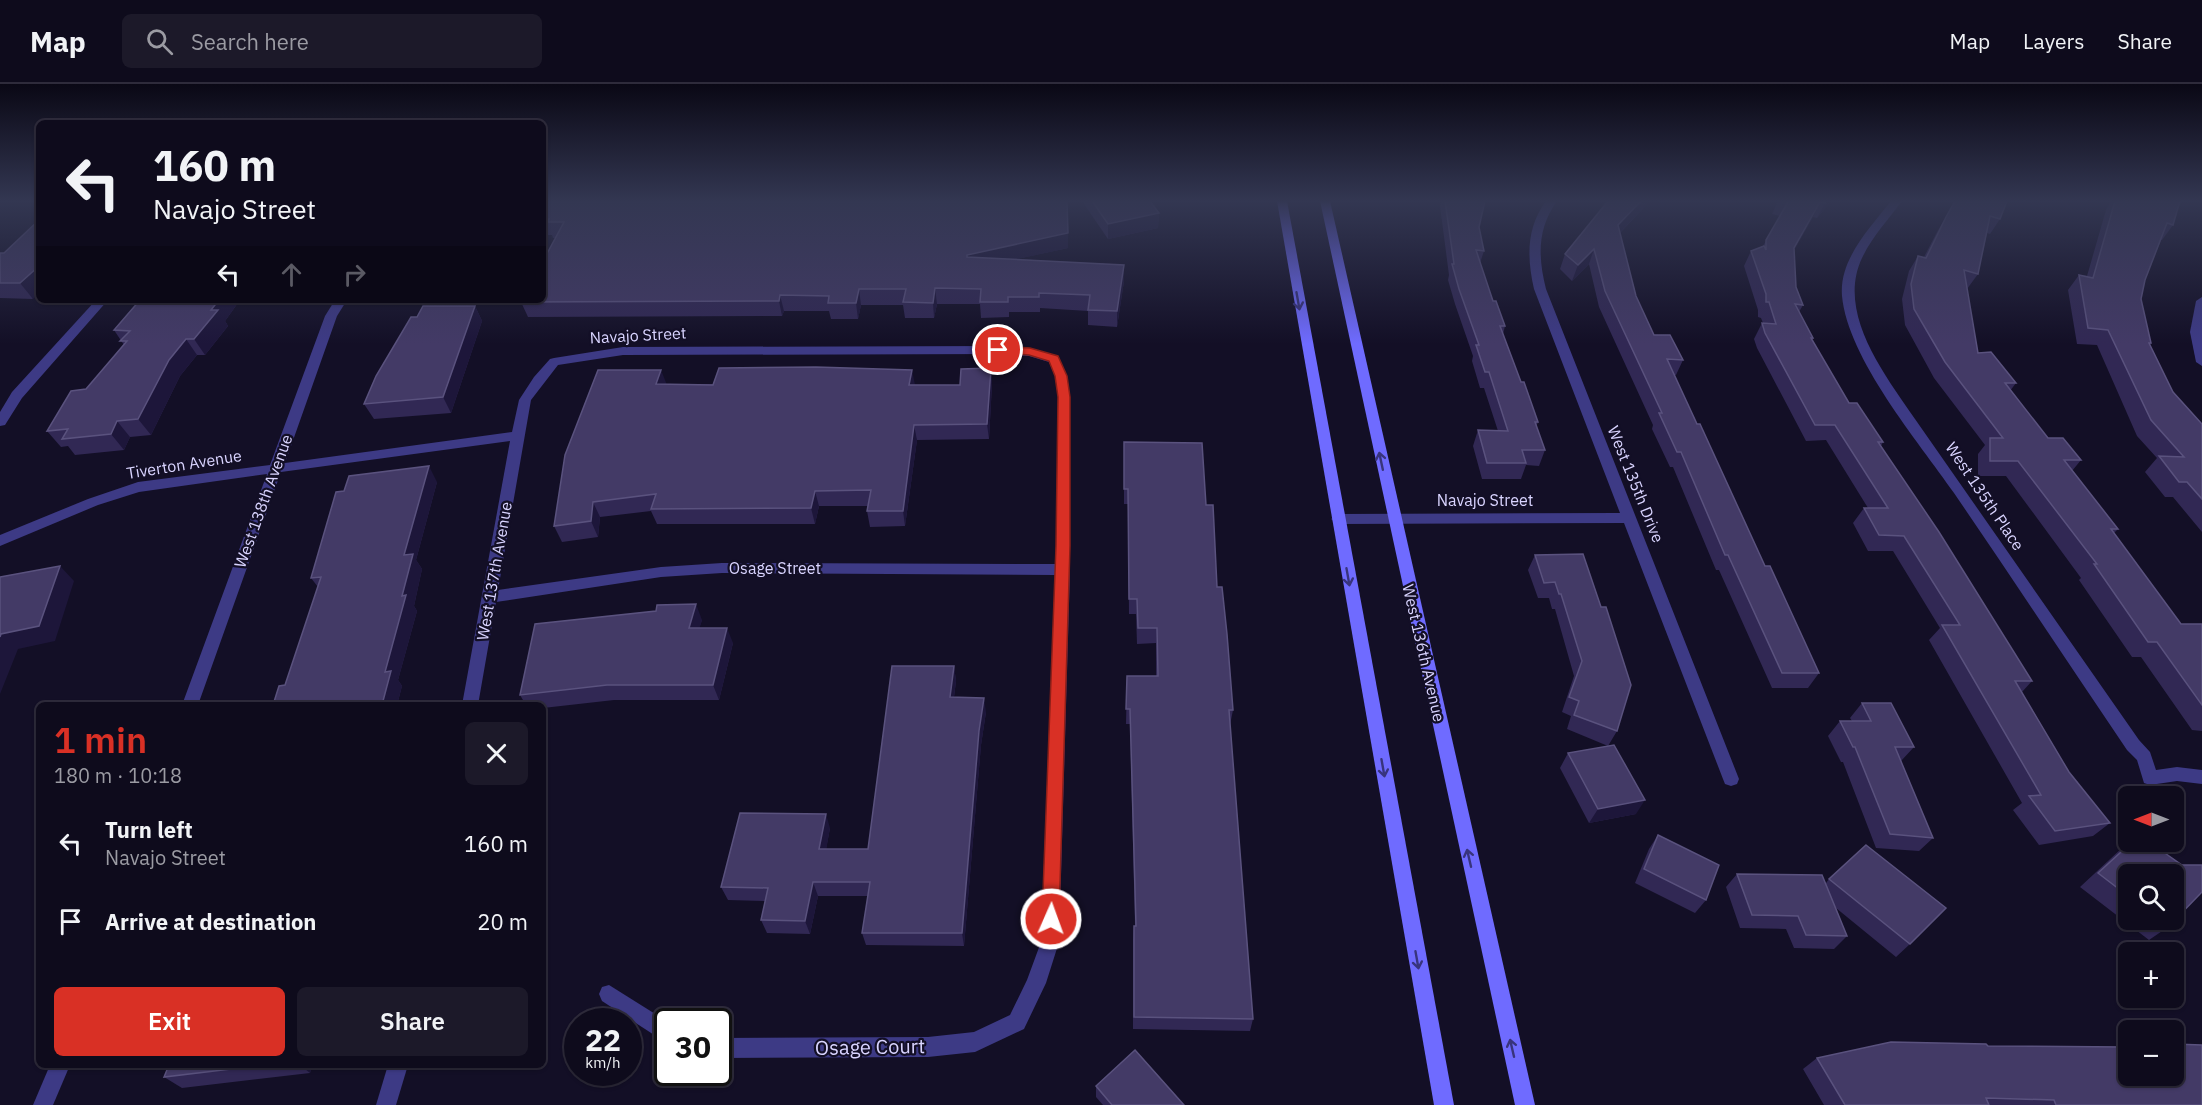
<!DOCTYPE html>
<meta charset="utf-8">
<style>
:root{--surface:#0e0b1c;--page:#1c1929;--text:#f1f3f6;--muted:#9b9ba3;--line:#2e2b3b;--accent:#d93025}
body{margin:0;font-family:"IBM Plex Sans",sans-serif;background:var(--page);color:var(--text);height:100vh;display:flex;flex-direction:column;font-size:22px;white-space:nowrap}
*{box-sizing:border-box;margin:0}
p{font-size:20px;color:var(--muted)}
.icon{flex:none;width:33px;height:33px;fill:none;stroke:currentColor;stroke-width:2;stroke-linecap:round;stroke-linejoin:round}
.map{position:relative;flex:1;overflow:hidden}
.sheet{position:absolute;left:36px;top:618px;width:510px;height:366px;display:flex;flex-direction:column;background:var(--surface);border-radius:9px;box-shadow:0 2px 4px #0004,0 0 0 2px var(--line)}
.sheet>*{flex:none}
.banner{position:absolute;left:36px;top:36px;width:510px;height:183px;border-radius:9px;box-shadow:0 2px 4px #0004,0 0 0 2px var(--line);background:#0e0b1c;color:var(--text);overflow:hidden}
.needle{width:39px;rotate:270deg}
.tools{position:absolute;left:2118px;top:702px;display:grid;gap:12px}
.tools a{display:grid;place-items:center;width:66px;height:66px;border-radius:9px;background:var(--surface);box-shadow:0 2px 4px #0004,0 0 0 2px var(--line);font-size:30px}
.speed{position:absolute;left:564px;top:924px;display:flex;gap:12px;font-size:30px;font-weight:700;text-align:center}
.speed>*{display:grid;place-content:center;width:78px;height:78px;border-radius:50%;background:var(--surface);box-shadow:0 2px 4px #0004,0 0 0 2px var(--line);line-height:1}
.speed small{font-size:15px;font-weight:400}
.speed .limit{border:3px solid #111;border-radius:9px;background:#fff;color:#111}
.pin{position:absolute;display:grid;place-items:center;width:51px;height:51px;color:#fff;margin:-26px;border:3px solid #fff;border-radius:50%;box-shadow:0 2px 6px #0007}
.me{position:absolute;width:66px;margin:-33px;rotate:2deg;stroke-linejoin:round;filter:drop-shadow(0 0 4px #0008)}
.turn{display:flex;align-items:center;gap:21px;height:126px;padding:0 18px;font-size:27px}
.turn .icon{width:78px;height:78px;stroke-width:2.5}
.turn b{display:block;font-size:42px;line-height:51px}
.lanes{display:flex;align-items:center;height:57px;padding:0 18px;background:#0003;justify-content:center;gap:30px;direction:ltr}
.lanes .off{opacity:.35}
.round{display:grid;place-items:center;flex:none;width:63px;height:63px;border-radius:9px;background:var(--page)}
.overview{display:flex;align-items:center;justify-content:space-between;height:102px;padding:0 18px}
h1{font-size:36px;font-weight:600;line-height:45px;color:var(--accent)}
.cta{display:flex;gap:12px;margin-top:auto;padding:12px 18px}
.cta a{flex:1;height:69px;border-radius:9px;background:var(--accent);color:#fff;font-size:24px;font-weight:600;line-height:69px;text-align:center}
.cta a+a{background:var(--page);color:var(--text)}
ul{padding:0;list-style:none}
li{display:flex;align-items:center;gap:18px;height:78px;padding:0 18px}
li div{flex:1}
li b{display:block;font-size:22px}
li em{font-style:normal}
header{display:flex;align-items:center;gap:36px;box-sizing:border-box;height:84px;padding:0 30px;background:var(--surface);border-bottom:2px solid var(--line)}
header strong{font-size:28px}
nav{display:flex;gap:33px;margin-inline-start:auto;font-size:21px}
.search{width:420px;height:54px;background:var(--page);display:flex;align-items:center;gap:15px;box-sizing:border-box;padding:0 21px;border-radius:9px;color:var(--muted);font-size:22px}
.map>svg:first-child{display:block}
</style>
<header>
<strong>Map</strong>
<div class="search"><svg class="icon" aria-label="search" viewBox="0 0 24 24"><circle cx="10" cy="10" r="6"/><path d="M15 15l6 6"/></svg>Search here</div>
<nav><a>Map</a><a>Layers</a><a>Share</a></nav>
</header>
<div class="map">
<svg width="2202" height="1021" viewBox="0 0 2202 1021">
<rect width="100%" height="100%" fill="#130f26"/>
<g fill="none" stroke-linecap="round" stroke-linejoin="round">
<!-- minor -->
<g fill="#3d3a85" fill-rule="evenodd">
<path d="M1546,117H1557C1537,145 1538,173 1546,205L1739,695L1737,700L1731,702L1725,700L1723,695L1624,439L1338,440L1331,435L1338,430L1620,429L1534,205C1527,174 1526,144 1546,117Z"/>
<path d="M1891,117H1902C1888,136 1872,153 1862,174C1836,229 1885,291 1915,335L2139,656L2150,668L2156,686L2177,683L2202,686V700L2177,697L2150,701L2144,699L2137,676L2127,666C2069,580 2012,494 1954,409C1918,357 1848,275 1842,212C1839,175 1870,144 1891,117Z"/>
<path d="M2202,213V282L2196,278L2190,248L2196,217Z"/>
<path d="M96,216H108L22,314L5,341L0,342V328L12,308Z"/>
<path d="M335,216H347L337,232L285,379L512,348L519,316L534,293L550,275L554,274L623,263L998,262L1030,264L1058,272L1067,292L1070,313V486L1059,858L1046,899L1024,945L975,968L928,973L718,974V954L928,953L974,948L1010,931L1027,896L1041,858L1055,491L722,489L661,493L496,518L478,621H462L510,357L281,388L198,621H182L267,390L139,408L98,421L0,462V451L88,415L138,398L270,381L325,232ZM998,270L1029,272L1049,278L1055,292L1058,313L1056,480L722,479L661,483L498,506L531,316L558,281L623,271Z"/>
<path d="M609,901L668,938V960L602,917L599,910L602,903Z"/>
<path d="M50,981H70L53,1021H33Z"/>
<path d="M388,981H408L396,1021H376Z"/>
</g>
<!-- secondary -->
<g fill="#6f6bff" fill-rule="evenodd">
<path d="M1277,117H1287L1454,1021H1434Z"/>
<path d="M1320,117H1330L1535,1021H1515Z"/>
</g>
</g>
<!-- wall -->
<g fill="#312854" fill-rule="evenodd">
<path d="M39,117V126L34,119Z"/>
<path d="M543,117L1068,164L1016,175L1124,181V197L1117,243L1088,241V227L1040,224V228H1009V233L981,234L980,220H937L934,234H905L903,221H861L858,235H831L829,227H784L782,232L528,233L521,218L556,154H553L552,151H543Z"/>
<path d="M1082,117H1150L1159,129L1158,144L1108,155Z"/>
<path d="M1441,117H1485L1479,143L1484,167L1480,179L1493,217L1505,242L1503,250L1521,298L1538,338L1536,343L1545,366L1539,382L1526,381L1521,395H1482L1473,362L1478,346L1498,347L1484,304H1480L1472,277L1473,272L1455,220L1448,196L1449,191L1440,122Z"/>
<path d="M1608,117H1650L1620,149L1636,212L1654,251L1683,276L1676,291H1674L1765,482L1819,589L1808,604H1772L1719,486H1716L1673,383H1670L1652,345L1653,341L1599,223L1589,180L1572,197L1560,185L1565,170Z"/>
<path d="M1778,117H1831L1817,134L1813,133L1794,166L1796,203L1803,221L1799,228L1813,254L1812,256L1849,319L1883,358L1881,362L2032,597L2022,608L2069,688L2110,739L2093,752L2039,761L2013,726L2022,719L1929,556L1940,544L1893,467H1868L1853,439L1864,424H1868L1826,356L1806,357L1757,264L1754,255L1762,239H1763L1761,234L1758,233V226L1744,182L1751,167L1763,162L1780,132L1772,130Z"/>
<path d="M1955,117L2000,135L1990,150L1987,149L1978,190L1967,205L1978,269L2016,299L2010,307L2048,354L2081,376L2072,387L2118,445L2114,449L2181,540H2202V647L2192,646L2141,573H2132L2079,496L2081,494L2006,392H1978V370L1985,361L1934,294L1905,241L1902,215L1909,187L1918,172L1924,173L1937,148Z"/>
<path d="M2111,117H2180L2173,141L2162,156H2161L2145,196L2141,215L2151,259L2150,261L2173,308L2202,340V448L2173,413H2165L2145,388L2157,374L2137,352L2097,261L2077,260L2068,206L2079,191L2087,192L2106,126Z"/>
<path d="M0,169H4L33,215L0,214Z"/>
<path d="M140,216H240L225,237L228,242L205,271H197L180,292L151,351L130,353L124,366L75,371L68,362L61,363L47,347L86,305L124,261L114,246Z"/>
<path d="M475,222L482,237L451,329L374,335L364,320Z"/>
<path d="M991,284L992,300L989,355L917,356L905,442L870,443L867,427L868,422H819L815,440H657L651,427L600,433L598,453L562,458L554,442L667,300L960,301Z"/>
<path d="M1124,358L1206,421L1233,626L1230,641L1253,935L1250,947L1133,945V855L1134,842H1135L1130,640H1126L1127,592H1156V559L1137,560L1136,530H1129L1128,420H1124Z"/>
<path d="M437,398L416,476L422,485L414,522L417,527L398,596L402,602L397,621H273L285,601L318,503L311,494Z"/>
<path d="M1583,470L1617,647L1608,662L1567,645L1571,632L1562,628L1574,592L1555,525H1552L1549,514H1538L1528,486L1535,471Z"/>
<path d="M656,527L702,536L699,544L733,559L719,616H614L543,624V621H526L520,611Z"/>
<path d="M954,582L956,597L954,613L986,628L981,661L964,862L866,861L862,849L868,812H818L810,850L767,849L761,836L765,817L728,816L721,803L830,744L826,765H868Z"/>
<path d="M1862,619L1914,663L1901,677L1933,754L1919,767L1876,764L1843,678H1841L1828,652L1840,637H1852L1850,634Z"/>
<path d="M1568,669L1636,730L1589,739L1560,684Z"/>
<path d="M1658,751L1706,816L1695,829L1635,799L1649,765Z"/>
<path d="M2130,758H2149L2182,781H2202V808L2168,843L2149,856L2080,803L2122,764ZM2128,790H2174V836H2128Z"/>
<path d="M1737,790L1826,799L1829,795L1910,860L1896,873L1836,824L1847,852L1834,865L1794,864L1786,845L1740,844L1726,803Z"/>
<path d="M2124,960L2202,1021H1824L1803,985L1817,974L1988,962L2118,963Z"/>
<path d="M169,981H312L310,989L182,1004L164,993Z"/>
<path d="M1096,1002L1184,1021H1103L1096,1013Z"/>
</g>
<!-- shaded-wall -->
<g fill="#1d163a">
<path d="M1641,117H1650L1612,157L1618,141Z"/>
<path d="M1826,117H1831L1817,134L1825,119Z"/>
<path d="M1820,118L1813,133L1787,179L1794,164Z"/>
<path d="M1159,129L1158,144L1108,155V140Z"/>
<path d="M1068,149V164L968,186L967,171Z"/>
<path d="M1594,165L1589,180L1572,197L1578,181Z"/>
<path d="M1124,181V197L1117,243V227Z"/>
<path d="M39,182V208L33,215L20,199Z"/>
<path d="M935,204L937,220L934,234L933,219Z"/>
<path d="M859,205L861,221L858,235L856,219Z"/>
<path d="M780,211L784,227L782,232L779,217Z"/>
<path d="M219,216H240L225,237L228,242L205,271L194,255L211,226Z"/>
<path d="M475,222L482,237L451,329L443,313Z"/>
<path d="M186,255L197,271L180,292L151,351L138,335L169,276Z"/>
<path d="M991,284L992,300L989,355L987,340Z"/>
<path d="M661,286L667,301L656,300Z"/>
<path d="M912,286L915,301H909Z"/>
<path d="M117,337L130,353L124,366L111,350Z"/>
<path d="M914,341L917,356L905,442L903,427Z"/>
<path d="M429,382L437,398L416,476L422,485L414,522L417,527L398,596L402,602L397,621H386L383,617L385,588L402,512L404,471Z"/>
<path d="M815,407L819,422L815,440L811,424Z"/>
<path d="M593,418L600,433L598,453L591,437Z"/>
<path d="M60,482L74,497L55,557L18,565L0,610V553L1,550Z"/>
<path d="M696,520L702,536L695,560L689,544Z"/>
<path d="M727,544L733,559L719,616L713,601Z"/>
<path d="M954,582L956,597L952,628L950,613Z"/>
<path d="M984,614L986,628L981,661L964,862L962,849L979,647Z"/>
<path d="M1645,716L1636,730L1589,739L1598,725Z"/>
<path d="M826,730L830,744L824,778L819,765Z"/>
<path d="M813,798L818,812L810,850L805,837Z"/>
<path d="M300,981H312L310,989Z"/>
</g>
<!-- building -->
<g fill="#433a66" stroke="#5a527e" stroke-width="1.5">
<path d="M543,117H1067L1068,149L967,171V173L1124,181L1117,227L1088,226L1090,211L1039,209V213H1008V218H980L981,205L935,204L933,219L903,218L906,205H859L856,219H828L829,212L780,211L779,217L521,218L522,216H543V177L564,138H547L549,135H543Z"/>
<path d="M1092,117H1150L1159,129L1108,140Z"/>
<path d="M1445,117H1485L1479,143L1484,167L1476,166L1493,217H1496L1505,242H1500L1521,298H1524L1538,338H1535L1545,366H1522L1526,379H1487L1478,346L1508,347L1489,288H1485L1476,261H1479L1459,205L1452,180H1454Z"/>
<path d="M1608,117H1641L1618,141L1636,212L1654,251H1670L1683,276L1667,275L1697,340H1700L1765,482H1770L1819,589H1782L1728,471H1725L1681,368H1677L1659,329H1662L1605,207L1594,165L1578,181L1565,170Z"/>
<path d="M1787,117H1826L1825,119L1820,118L1794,164L1796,203L1803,221L1795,220L1813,254H1811L1849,319H1857L1883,358H1878L1939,448L2032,597H2015L2069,688L2110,739L2055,747L2029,712L2041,711L1942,541H1960L1904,452L1879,451L1864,424H1888L1835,341H1815L1765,249L1762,239L1776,240L1769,218H1766V210L1751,167L1764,162L1766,166V156L1788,118Z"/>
<path d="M1955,117H2007L2000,135L1990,132L1978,190L1964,186L1978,269L1991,268L2016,299H2005L2048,354H2063L2081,376H2064L2118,445H2111L2181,540H2202V621L2157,558H2148L2094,480H2097L2018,377H1990V354H2003L1945,278L1914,225L1911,200L1918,172L1926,174L1946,133Z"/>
<path d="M2115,117H2180L2173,141L2167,139L2145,196L2141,215L2151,259H2149L2173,308L2202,340V415L2187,398H2179L2159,372L2184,373L2151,336L2108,246L2088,244L2079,191L2093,194Z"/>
<path d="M39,136V182L20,199H0V169H4Z"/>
<path d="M140,216H219L211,226H218L194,255H186L169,276L138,335L117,337L111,350L62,355L68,345L47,347L71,307L86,305L127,257H120L130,247L114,246Z"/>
<path d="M423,222H475L443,313L364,320L376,292L411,233H417Z"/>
<path d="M816,283L912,286L909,301H960L961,285L991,284L987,340L914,341L903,427H867L871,406L815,407L811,424L651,425L656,410L593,418L591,437L554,442L565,371L598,286H661L656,300L713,301L719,284Z"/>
<path d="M1124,358L1202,359L1206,421H1213L1217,503H1222L1227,550L1233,626H1229L1253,935L1134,933V842H1136L1130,625H1126L1127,592H1158L1157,544H1138L1137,515H1129L1128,405H1124Z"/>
<path d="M429,382L404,471L413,470L402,512L406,511L385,588L391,587L383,617L351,621H273L279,602L285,601L321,493L311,494L336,408L344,407L349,392Z"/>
<path d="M1583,470L1601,523H1606L1631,601L1617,647L1574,631L1579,617L1569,613L1582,577L1561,510H1559L1555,498L1544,499L1535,471Z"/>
<path d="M60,482L39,542L1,550L0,553V493Z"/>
<path d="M696,520L689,544H727L713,601H607L520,611L535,540L656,527L657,521Z"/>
<path d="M892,582H954L950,613L984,614L979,647L962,849H862L870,798H813L805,837L761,836L768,804L721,803L740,729L826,730L819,765H868Z"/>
<path d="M1862,619H1891L1914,663H1895L1933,754L1890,750L1855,663H1853L1840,637H1871Z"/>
<path d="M1614,661L1645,716L1598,725L1568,669Z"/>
<path d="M1658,751L1719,781L1706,816L1644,785Z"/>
<path d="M2132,758H2149L2182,781H2202V808L2168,843L2159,836H2174V790H2128V812L2098,789Z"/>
<path d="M1866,761L1946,824L1910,860L1829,795Z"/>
<path d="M1737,790L1822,791L1847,852L1806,851L1798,832L1752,831Z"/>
<path d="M1891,958L1986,960L1988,962L2126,963L2124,960H2128V992H2174V960L2202,961V1021H2056L2054,1016L1986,1014L1989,1021H1845L1817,974Z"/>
<path d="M1135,966L1184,1021H1112L1096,1002Z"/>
<path d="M169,981H264L164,993Z"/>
</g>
<!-- one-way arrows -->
<defs><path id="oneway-shaft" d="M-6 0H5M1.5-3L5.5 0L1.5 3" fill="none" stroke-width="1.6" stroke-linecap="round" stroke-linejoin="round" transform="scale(1.5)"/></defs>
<g stroke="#38347d">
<use href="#oneway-shaft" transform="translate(1298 217) rotate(80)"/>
<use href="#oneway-shaft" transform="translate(1381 377) rotate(-102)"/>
<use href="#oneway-shaft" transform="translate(1348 493) rotate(80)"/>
<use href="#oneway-shaft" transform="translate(1383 684) rotate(80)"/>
<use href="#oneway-shaft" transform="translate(1469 774) rotate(-103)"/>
<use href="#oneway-shaft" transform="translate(1417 876) rotate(80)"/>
<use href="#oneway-shaft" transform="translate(1512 964) rotate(-103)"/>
</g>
<!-- sky -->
<linearGradient id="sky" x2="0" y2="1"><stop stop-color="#0a0815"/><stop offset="0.45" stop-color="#333752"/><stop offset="1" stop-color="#333752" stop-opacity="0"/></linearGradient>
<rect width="2202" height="260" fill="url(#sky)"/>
<!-- route -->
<path fill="#d93025" stroke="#8d1f18" stroke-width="1.5" d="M998,262L1030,264L1058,272L1067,292L1070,313V462L1059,835L1057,840L1051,842L1045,840L1042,835L1056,462L1058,313L1055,292L1049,277L1029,271L994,268L992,266Z"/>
<g text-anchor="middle" stroke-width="4.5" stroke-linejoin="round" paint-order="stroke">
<!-- street labels -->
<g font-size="16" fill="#d9d4ff" stroke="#130f26">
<text transform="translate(638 251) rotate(-3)" y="6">Navajo Street</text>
<text transform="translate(184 380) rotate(-9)" y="6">Tiverton Avenue</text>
<text transform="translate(1636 400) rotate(68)" y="6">West 135th Drive</text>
<text transform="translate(1985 412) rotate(56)" y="6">West 135th Place</text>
<text x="1485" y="422">Navajo Street</text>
<text transform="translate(263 417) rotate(-70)" y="6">West 138th Avenue</text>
<text x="775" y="490">Osage Street</text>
<text transform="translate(494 487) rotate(-80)" y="6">West 137th Avenue</text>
<text transform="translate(1424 569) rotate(77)" y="6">West 136th Avenue</text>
</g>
<!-- near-street labels -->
<g font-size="20" fill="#d9d4ff" stroke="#130f26">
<text transform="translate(870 963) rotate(-1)" y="7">Osage Court</text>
</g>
</g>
</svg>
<div class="tools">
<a><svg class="needle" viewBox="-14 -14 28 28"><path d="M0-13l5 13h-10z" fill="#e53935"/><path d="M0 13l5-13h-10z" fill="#9b9ba3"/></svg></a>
<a><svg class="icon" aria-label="search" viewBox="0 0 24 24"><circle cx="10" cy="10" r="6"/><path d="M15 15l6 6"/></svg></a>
<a>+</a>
<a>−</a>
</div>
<div class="speed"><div>22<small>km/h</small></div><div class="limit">30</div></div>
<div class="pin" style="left:998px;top:266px;background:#d93025"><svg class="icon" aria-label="arrive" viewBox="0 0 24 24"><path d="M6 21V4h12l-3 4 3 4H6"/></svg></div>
<svg class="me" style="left:1051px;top:835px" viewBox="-20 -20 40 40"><circle r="17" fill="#d93025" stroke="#fff" stroke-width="3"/><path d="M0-11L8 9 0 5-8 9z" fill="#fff"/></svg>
<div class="banner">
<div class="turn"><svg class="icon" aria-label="left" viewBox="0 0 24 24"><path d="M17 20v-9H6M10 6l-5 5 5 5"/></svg><div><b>160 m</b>Navajo Street</div></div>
<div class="lanes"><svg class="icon" aria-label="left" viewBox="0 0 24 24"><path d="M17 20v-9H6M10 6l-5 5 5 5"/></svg><svg class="icon off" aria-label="ahead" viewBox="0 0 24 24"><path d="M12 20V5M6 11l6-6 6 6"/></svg><svg class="icon off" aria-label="right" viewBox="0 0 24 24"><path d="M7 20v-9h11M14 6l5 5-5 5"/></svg></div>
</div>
<section class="sheet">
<div class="overview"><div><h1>1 min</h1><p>180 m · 10:18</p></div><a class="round"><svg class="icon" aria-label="close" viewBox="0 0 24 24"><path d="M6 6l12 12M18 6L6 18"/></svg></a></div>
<ul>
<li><svg class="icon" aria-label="left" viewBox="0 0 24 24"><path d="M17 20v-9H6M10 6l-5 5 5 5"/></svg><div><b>Turn left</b><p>Navajo Street</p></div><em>160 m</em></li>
<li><svg class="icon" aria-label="arrive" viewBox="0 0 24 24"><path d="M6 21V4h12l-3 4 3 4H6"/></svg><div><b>Arrive at destination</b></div><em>20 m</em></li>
</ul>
<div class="cta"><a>Exit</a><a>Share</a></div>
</section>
</div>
